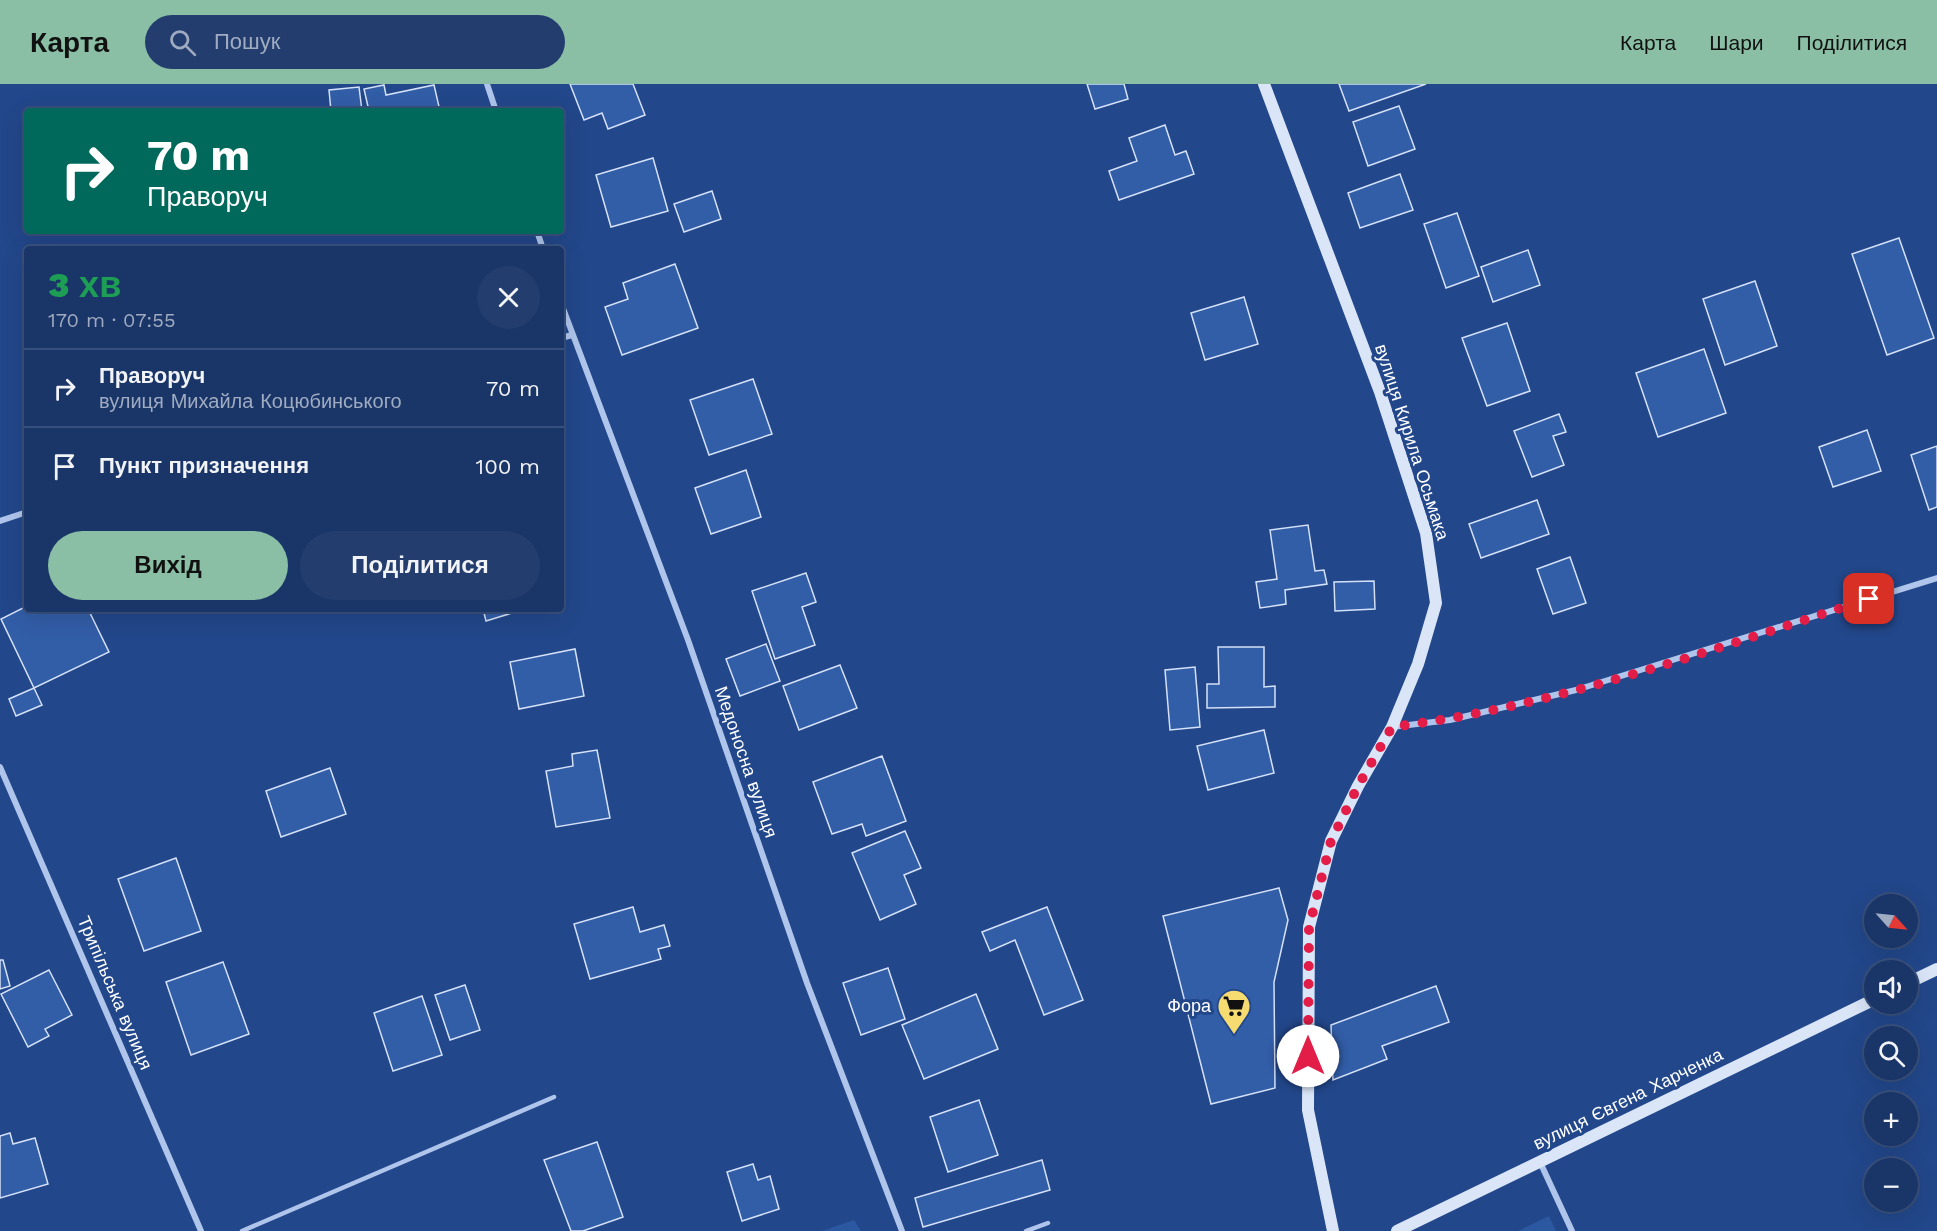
<!DOCTYPE html>
<html lang="uk">
<meta charset="utf-8">
<style>
:root{--surface:#1a3568;--page:#233d6e;--text:#f1f3f6;--muted:#9fabc0;--line:#38507c;--accent:#8abfa5}
body{margin:0;font-family:"Work Sans",sans-serif;background:var(--page);color:var(--text);height:100vh;display:flex;flex-direction:column;font-size:22px;white-space:nowrap}
*{box-sizing:border-box;margin:0}
p{font-size:20px;color:var(--muted)}
.icon{flex:none;width:33px;height:33px;fill:none;stroke:currentColor;stroke-width:2;stroke-linecap:round;stroke-linejoin:round}
.map{position:relative;flex:1;overflow:hidden}
.details{position:absolute;left:24px;top:162px;width:540px;height:366px;display:flex;flex-direction:column;background:var(--surface);border-radius:6px;box-shadow:0 6px 24px #0002,0 0 0 2px var(--line)}
.details>*{flex:none}
.guide{position:absolute;left:24px;top:24px;width:540px;height:126px;border-radius:6px;box-shadow:0 6px 24px #0002,0 0 0 2px var(--line);background:#00695c;color:#fff;overflow:hidden}
.needle{width:39px;rotate:117deg}
.buttons{position:absolute;left:1864px;top:810px;display:grid;gap:12px}
.buttons a{display:grid;place-items:center;width:54px;height:54px;border-radius:50%;background:var(--surface);box-shadow:0 6px 24px #0002,0 0 0 2px var(--line);font-size:30px}
.pin{position:absolute;display:grid;place-items:center;width:51px;height:51px;color:#fff;margin:-26px;border-radius:12px;box-shadow:0 3px 9px #0006}
.me{position:absolute;width:66px;margin:-33px;rotate:0deg;stroke-linejoin:round;filter:drop-shadow(0 0 4px #0008)}
.turn{display:flex;align-items:center;gap:21px;height:126px;padding:0 24px;font-size:27px}
.turn .icon{width:78px;height:78px;stroke-width:2.5}
.turn b{display:block;font-size:42px;line-height:51px}
.round{display:grid;place-items:center;flex:none;width:63px;height:63px;border-radius:32px;background:var(--page)}
.head{display:flex;align-items:center;justify-content:space-between;height:102px;padding:0 24px}
h1{font-size:36px;font-weight:800;line-height:45px;color:#1e9e55}
.action{display:flex;gap:12px;margin-top:auto;padding:12px 24px}
.action a{flex:1;height:69px;border-radius:36px;background:var(--accent);color:#111;font-size:24px;font-weight:800;line-height:69px;text-align:center}
.action a+a{background:var(--page);color:var(--text)}
ul{padding:0;list-style:none}
li{display:flex;align-items:center;gap:18px;height:78px;padding:0 24px;border-top:2px solid var(--line)}
li div{flex:1}
li b{display:block;font-size:22px}
li em{font-style:normal}
header{display:flex;align-items:center;gap:36px;box-sizing:border-box;height:84px;padding:0 30px;background:var(--accent);color:#111}
header strong{font-size:28px}
nav{display:flex;gap:33px;margin-inline-start:auto;font-size:21px}
.search{width:420px;height:54px;background:var(--page);display:flex;align-items:center;gap:15px;box-sizing:border-box;padding:0 21px;border-radius:33px;color:var(--muted);font-size:22px}
.map>svg:first-child{display:block}
</style>
<header>
<strong>Карта</strong>
<div class="search"><svg class="icon" aria-label="search" viewBox="0 0 24 24"><circle cx="10" cy="10" r="6"/><path d="M15 15l6 6"/></svg>Пошук</div>
<nav><a>Карта</a><a>Шари</a><a>Поділитися</a></nav>
</header>
<div class="map">
<svg width="1937" height="1147" viewBox="0 0 1937 1147">
<rect width="100%" height="100%" fill="#22478a"/>
<!-- green -->
<g fill="#2c58a2">
<path d="M1549,1132L1556,1147H1518Z"/>
<path d="M854,1136L861,1147H822Z"/>
</g>
<!-- building -->
<g fill="#325da7" stroke="#d4e1f8" stroke-width="1.5">
<path d="M570,0H633L645,31L608,45L602,29L584,36Z"/>
<path d="M1087,0H1124L1128,15L1095,25Z"/>
<path d="M1339,0H1426L1349,27Z"/>
<path d="M384,1L386,11L434,1L440,27H369L364,5Z"/>
<path d="M359,3L362,27H331L329,6Z"/>
<path d="M1399,22L1415,65L1368,82L1353,38Z"/>
<path d="M1165,41L1175,71L1186,67L1194,90L1119,116L1109,87L1137,77L1129,54Z"/>
<path d="M653,74L668,127L611,143L596,91Z"/>
<path d="M1400,90L1413,126L1360,144L1348,109Z"/>
<path d="M712,107L721,135L684,148L674,120Z"/>
<path d="M1457,129L1479,192L1446,204L1424,140Z"/>
<path d="M1899,154L1934,254L1887,271L1852,170Z"/>
<path d="M1528,166L1540,201L1493,218L1481,183Z"/>
<path d="M675,180L698,244L622,271L605,223L628,215L623,199Z"/>
<path d="M1755,197L1777,262L1725,281L1703,215Z"/>
<path d="M1244,213L1258,260L1205,276L1191,229Z"/>
<path d="M1507,239L1530,307L1487,322L1462,254Z"/>
<path d="M1704,265L1726,329L1658,353L1636,289Z"/>
<path d="M753,295L772,350L709,371L690,316Z"/>
<path d="M1559,330L1566,348L1553,352L1564,381L1532,393L1514,347Z"/>
<path d="M1867,346L1881,387L1833,403L1819,363Z"/>
<path d="M1937,362V423L1929,426L1911,371Z"/>
<path d="M746,386L761,433L711,450L695,404Z"/>
<path d="M1537,416L1549,450L1481,474L1469,440Z"/>
<path d="M1308,441L1315,487L1324,486L1327,500L1285,506L1286,520L1260,524L1256,498L1277,495L1270,446Z"/>
<path d="M1570,473L1586,519L1553,530L1537,485Z"/>
<path d="M806,489L816,518L802,523L815,561L775,575L752,507Z"/>
<path d="M1374,497L1375,525L1335,527L1334,498Z"/>
<path d="M27,522V525H88L109,568L34,604L1,535Z"/>
<path d="M483,525H525L486,537Z"/>
<path d="M766,560L780,597L740,612L726,575Z"/>
<path d="M1218,563H1264V603L1275,602V623L1207,624V600H1219Z"/>
<path d="M575,565L584,612L519,625L510,578Z"/>
<path d="M840,581L857,624L799,646L783,602Z"/>
<path d="M1195,583L1200,643L1170,646L1165,586Z"/>
<path d="M34,604L42,621L16,632L9,615Z"/>
<path d="M1264,646L1274,689L1208,706L1197,662Z"/>
<path d="M597,666L610,734L556,743L546,687L573,682L572,670Z"/>
<path d="M882,672L906,737L866,752L862,740L832,750L813,698Z"/>
<path d="M330,684L346,730L281,753L266,707Z"/>
<path d="M905,747L921,784L904,791L916,820L880,836L852,769Z"/>
<path d="M176,774L201,847L144,867L118,795Z"/>
<path d="M1279,804L1288,836L1274,898L1275,1004L1211,1020L1163,832Z"/>
<path d="M633,823L640,848L664,841L670,862L658,865L661,875L590,895L574,840Z"/>
<path d="M1047,823L1083,916L1044,931L1015,856L990,867L982,848Z"/>
<path d="M0,876H3L10,902L0,905Z"/>
<path d="M223,878L249,950L191,971L166,898Z"/>
<path d="M888,884L905,935L861,951L843,899Z"/>
<path d="M49,886L72,931L45,945L49,952L28,963L1,910Z"/>
<path d="M465,901L480,946L450,956L435,911Z"/>
<path d="M1436,902L1449,938L1382,962L1387,975L1333,996L1331,941Z"/>
<path d="M976,910L998,965L924,995L902,941Z"/>
<path d="M422,912L442,971L393,987L374,929Z"/>
<path d="M979,1016L998,1071L948,1088L930,1033Z"/>
<path d="M10,1049L13,1060L35,1054L48,1100L0,1114V1052Z"/>
<path d="M597,1058L623,1133L583,1147H571L544,1076Z"/>
<path d="M1042,1076L1050,1106L923,1143L915,1114Z"/>
<path d="M753,1080L758,1096L770,1092L779,1125L742,1137L727,1088Z"/>
</g>
<g fill="none" stroke-linecap="round" stroke-linejoin="round">
<!-- lane -->
<g stroke="#afc5eb" stroke-width="4.5">
<path d="M242,1147L554,1013"/>
<path d="M1026,1147L1048,1139"/>
</g>
<!-- street -->
<g stroke="#afc5eb" stroke-width="6">
<path d="M487,0L496,27"/>
<path d="M537,147L543,165"/>
<path d="M561,219L688,556L807,899L902,1147"/>
<path d="M561,254L572,251"/>
<path d="M0,437L27,428"/>
<path d="M1392,643L1450,636L1576,606L1937,494"/>
<path d="M0,683L201,1147"/>
<path d="M1540,1078L1572,1147"/>
</g>
<!-- secondary -->
<g stroke="#dae5f8" stroke-width="12">
<path d="M1264,0L1380,308L1426,449L1436,519L1418,580L1392,643L1358,702L1331,757L1309,843L1308,1026L1333,1147"/>
<path d="M1908,899L1937,885"/>
<path d="M1397,1147L1875,915"/>
</g>
</g>
<g fill="none" stroke-linecap="round" stroke-linejoin="round">
<!-- route -->
<path stroke="#e11d48" stroke-width="10" stroke-dasharray="0 18" d="M1308,972L1309,843L1331,757L1358,702L1392,643C1555,623 1713,565 1869,515"/>
</g>
<!-- icons -->
<defs>
<symbol id="supermarket-pin" viewBox="-11 -11 22 30"><path d="M0 17L-7.5 6A9.5 9.5 0 1 1 7.5 6Z" fill="#f6db71" stroke="#22478a"/><path d="M-6-5.5h2.5l.6 2H6L4.5 2H-2.5L-4.4-4H-6ZM-1.5 3.2a1.3 1.3 0 1 0 .1 0ZM3 3.2a1.3 1.3 0 1 0 .1 0Z" fill="#111"/></symbol>
</defs>
<g fill-rule="evenodd">
<use href="#supermarket-pin" x="1215" y="903" width="38" height="52"/>
</g>
<g text-anchor="middle" stroke-width="6" stroke-linejoin="round" paint-order="stroke">
<!-- street labels -->
<g font-size="18" fill="#fff" stroke="#22478a">
<text transform="translate(1412 358) rotate(72)" y="6">вулиця Кирила Осьмака</text>
<text transform="translate(746 678) rotate(71)" y="6">Медоносна вулиця</text>
<text transform="translate(115 909) rotate(67)" y="6">Трипільська вулиця</text>
<text transform="translate(1628 1015) rotate(-26)" y="6">вулиця Євгена Харченка</text>
</g>
<!-- poi labels -->
<g font-size="18" fill="#fff" stroke="#22478a" text-anchor="end">
<text x="1211" y="928">Фора</text>
</g>
</g>
</svg>
<div class="buttons">
<a><svg class="needle" viewBox="-14 -14 28 28"><path d="M0-13l5 13h-10z" fill="#e53935"/><path d="M0 13l5-13h-10z" fill="#9fabc0"/></svg></a>
<a><svg class="icon" aria-label="sound" viewBox="0 0 24 24"><path d="M4 9h4l5-4v14l-5-4H4zM17 9q2 3 0 6"/></svg></a>
<a><svg class="icon" aria-label="search" viewBox="0 0 24 24"><circle cx="10" cy="10" r="6"/><path d="M15 15l6 6"/></svg></a>
<a>+</a>
<a>−</a>
</div>
<div class="pin" style="left:1869px;top:515px;background:#d93025"><svg class="icon" aria-label="arrive" viewBox="0 0 24 24"><path d="M6 21V4h12l-3 4 3 4H6"/></svg></div>
<svg class="me" style="left:1308px;top:972px" viewBox="-20 -20 40 40"><circle r="19" fill="#fff"/><path d="M0-13L10 11 0 6-10 11z" fill="#e11d48"/></svg>
<div class="guide">
<div class="turn"><svg class="icon" aria-label="right" viewBox="0 0 24 24"><path d="M7 20v-9h11M14 6l5 5-5 5"/></svg><div><b>70 m</b>Праворуч</div></div>
</div>
<section class="details">
<div class="head"><div><h1>3 хв</h1><p>170 m · 07:55</p></div><a class="round"><svg class="icon" aria-label="close" viewBox="0 0 24 24"><path d="M6 6l12 12M18 6L6 18"/></svg></a></div>
<ul>
<li><svg class="icon" aria-label="right" viewBox="0 0 24 24"><path d="M7 20v-9h11M14 6l5 5-5 5"/></svg><div><b>Праворуч</b><p>вулиця Михайла Коцюбинського</p></div><em>70 m</em></li>
<li><svg class="icon" aria-label="arrive" viewBox="0 0 24 24"><path d="M6 21V4h12l-3 4 3 4H6"/></svg><div><b>Пункт призначення</b></div><em>100 m</em></li>
</ul>
<div class="action"><a>Вихід</a><a>Поділитися</a></div>
</section>
</div>
